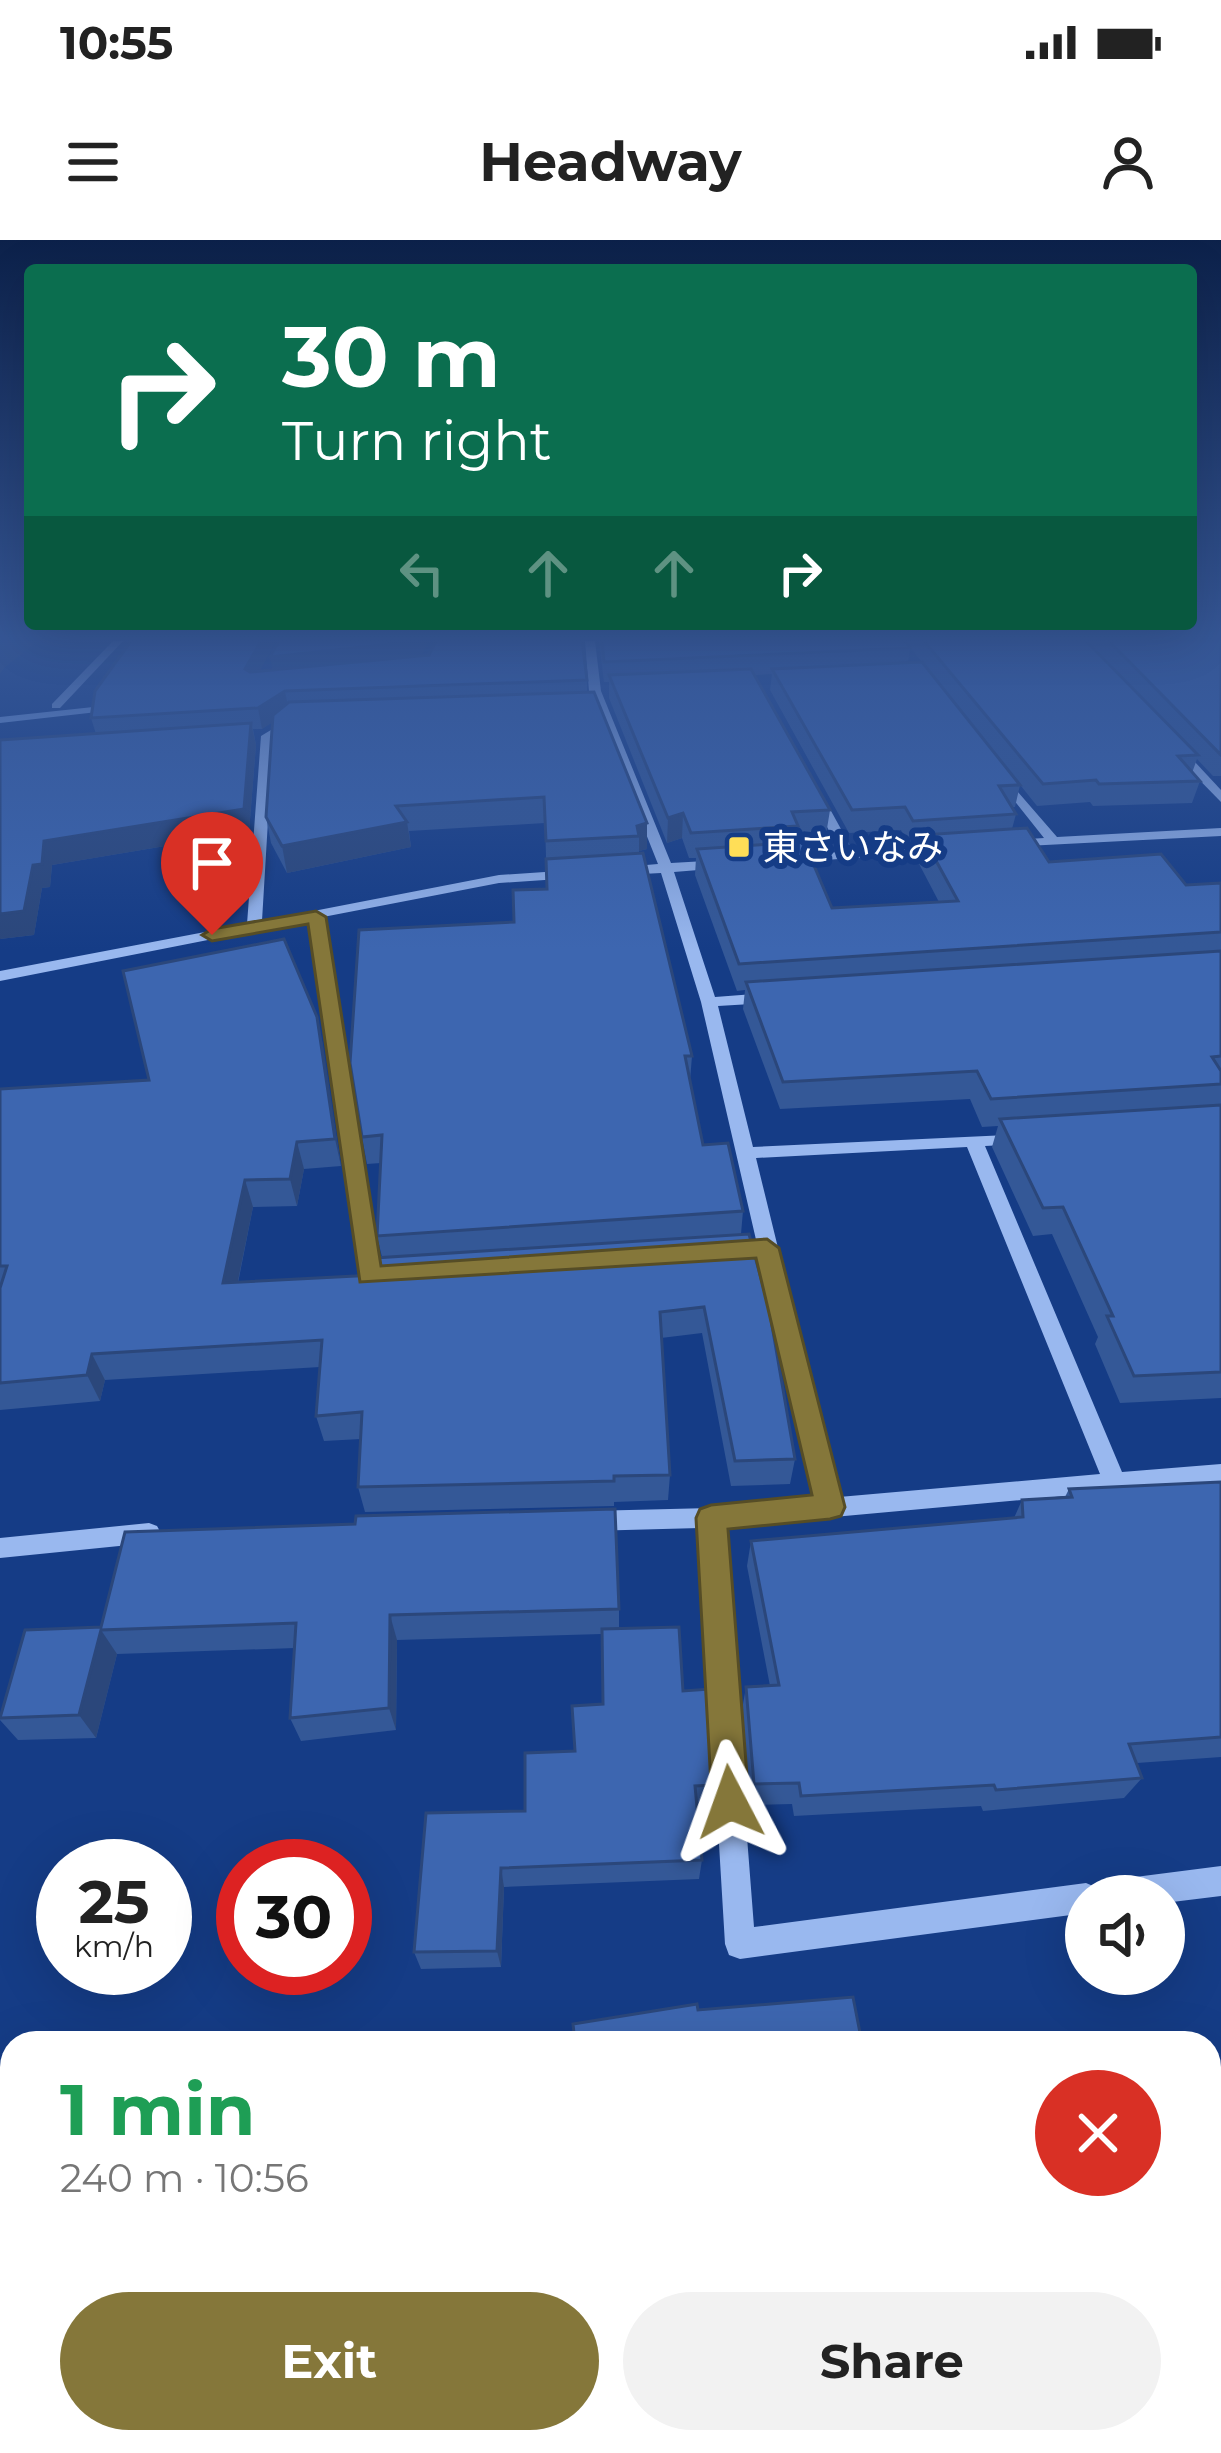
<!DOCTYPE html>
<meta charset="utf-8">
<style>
:root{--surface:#fff;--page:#f2f2f2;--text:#222;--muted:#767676;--accent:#85773a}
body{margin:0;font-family:Montserrat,"Noto Sans JP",sans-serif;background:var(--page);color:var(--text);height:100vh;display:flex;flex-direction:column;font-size:45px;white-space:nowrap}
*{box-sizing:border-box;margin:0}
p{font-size:39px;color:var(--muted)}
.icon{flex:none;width:66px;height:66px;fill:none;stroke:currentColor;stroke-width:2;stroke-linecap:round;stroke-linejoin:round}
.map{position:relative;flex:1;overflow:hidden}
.drawer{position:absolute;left:0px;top:1791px;width:1221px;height:423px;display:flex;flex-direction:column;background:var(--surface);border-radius:36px 36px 0 0;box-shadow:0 12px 48px #0002}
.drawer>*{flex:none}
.top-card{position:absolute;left:24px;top:24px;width:1173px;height:366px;border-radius:12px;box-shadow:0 12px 48px #0002;background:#0b6e4f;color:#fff;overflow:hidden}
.tools{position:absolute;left:1065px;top:1635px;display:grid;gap:24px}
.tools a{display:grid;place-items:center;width:120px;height:120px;border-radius:50%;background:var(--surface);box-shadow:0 12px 48px #0002;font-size:60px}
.speed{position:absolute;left:36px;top:1599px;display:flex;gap:24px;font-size:60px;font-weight:700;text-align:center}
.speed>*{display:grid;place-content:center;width:156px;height:156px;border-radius:50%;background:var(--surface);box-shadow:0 12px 48px #0002;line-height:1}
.speed small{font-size:30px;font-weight:400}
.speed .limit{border:18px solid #d22;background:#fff;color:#111}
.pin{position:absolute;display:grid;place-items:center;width:102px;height:102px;color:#fff;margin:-123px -51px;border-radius:50% 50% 50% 0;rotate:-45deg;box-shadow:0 0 12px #0007}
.pin .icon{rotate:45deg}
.me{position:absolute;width:132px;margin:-66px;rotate:356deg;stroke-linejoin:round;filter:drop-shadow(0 0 9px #0008)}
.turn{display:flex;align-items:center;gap:42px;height:252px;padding:0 60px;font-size:54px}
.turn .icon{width:156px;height:156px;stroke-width:2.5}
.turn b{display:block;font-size:84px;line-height:102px}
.lanes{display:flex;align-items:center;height:114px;padding:0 60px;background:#0003;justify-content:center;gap:60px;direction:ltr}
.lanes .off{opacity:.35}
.round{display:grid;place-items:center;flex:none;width:126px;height:126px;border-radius:63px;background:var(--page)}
.head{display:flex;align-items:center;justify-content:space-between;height:204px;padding:0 60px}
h1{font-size:72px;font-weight:700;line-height:90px;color:#1e9e55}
.action{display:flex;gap:24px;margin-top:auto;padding:24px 60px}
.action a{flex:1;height:138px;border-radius:72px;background:var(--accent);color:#fff;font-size:48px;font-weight:700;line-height:138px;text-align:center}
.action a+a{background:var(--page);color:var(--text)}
.status{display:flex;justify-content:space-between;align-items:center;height:84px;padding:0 60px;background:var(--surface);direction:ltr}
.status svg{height:33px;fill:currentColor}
header{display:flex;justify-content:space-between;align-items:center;height:156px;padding:0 60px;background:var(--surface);font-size:54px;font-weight:700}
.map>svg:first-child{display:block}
</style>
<div class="status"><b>10:55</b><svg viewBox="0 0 49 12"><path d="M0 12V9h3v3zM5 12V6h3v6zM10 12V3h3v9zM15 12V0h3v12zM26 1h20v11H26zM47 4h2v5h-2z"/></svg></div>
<header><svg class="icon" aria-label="menu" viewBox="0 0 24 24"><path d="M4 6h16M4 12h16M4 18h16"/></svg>Headway<svg class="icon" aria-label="person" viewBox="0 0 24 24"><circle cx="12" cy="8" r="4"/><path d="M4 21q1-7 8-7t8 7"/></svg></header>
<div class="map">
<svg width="1221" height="2213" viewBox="0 0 1221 2213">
<rect width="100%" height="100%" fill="#153c86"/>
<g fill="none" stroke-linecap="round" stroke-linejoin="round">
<!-- stream -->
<path fill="#8bb1f2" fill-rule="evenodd" d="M112,465L116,468L115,470L0,483V477Z"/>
<!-- minor -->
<g fill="#99b8ef" fill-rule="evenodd">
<path d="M113,401H123L60,468H52V464Z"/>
<path d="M585,401H595L601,451L671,623L723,620L730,624L723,628L674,632L715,757L768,753L776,758L768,763L718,766L753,907L1029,894L1032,898L1023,904L985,906L1122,1232L1221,1224V1242L723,1287L754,1687L1086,1643L1093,1646L1104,1641L1221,1626V1656L1164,1663V1656H1086V1673L740,1719L729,1715L725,1704L700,1288L588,1291L580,1288L576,1281L580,1274L588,1271L711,1268L816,1259L701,762L661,633L623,635L616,631L623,627L658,624L589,451ZM967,907L1100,1234L839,1257L756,918Z"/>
<path d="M294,476L300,479L298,481L273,497L262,681L499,635L574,630L581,634L574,638L499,643L323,677L379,1028L402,1029L405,1034L402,1039L370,1043L360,1036L309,680L0,741V731L247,684L261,496Z"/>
<path d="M1173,507H1181L1221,550V562L1173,513Z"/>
<path d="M999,530L1057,597L1221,588V596L1007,607V601L1012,600L1044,598L993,534Z"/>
<path d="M811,549H819L853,611L945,604L952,608L945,612L779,623L777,620L784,616L840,612L809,552Z"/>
<path d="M149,1283L157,1286L161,1293L157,1300L149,1303L0,1318V1298Z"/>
</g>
</g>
<!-- wall -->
<g fill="#345897" fill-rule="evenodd">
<path d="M599,401H905L910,408L908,423L1020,545L1015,567H1012L1016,574L1012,589L1049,622L1186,645L1221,643V1158L1120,1163L1095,1104L1098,1097L1052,994L1033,996L992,907L998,886L982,887L970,859L780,869L743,769L745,750L737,751L695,635L696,618H689L682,598L667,603L609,458V442H604ZM772,434L770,450L849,593L901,590L908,604L921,603L917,620L939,662L832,668L796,603V597L826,595L830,570L755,435Z"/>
<path d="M905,401H1221V536H1213L1197,519L1192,533L1200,541L1192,563L1093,566L1090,562L1037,566Z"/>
<path d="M422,415L587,440V452L647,609L639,611V613L692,816L690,841L703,905L743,971L741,994L795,1219L790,1244L731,1246L702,1093L661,1098L670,1235L668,1260L614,1262V1266L365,1272L358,1247L361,1199L324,1201L316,1176L320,1127L105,1140L100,1161L0,1170V849L149,840L317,777L341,926L304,929L297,966L253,967L238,1043L374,1035L382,1017L377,996L381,923L367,924L362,897L514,682L547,649L545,583L409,591L411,607L287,633L271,603L266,577L272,482L262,489H253L256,505L249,592L52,625L50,647L42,648L34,695L0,699L96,494L91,478L259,432Z"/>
<path d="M1221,1242V1517L1137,1523L1142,1538L1124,1558L983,1571L981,1566L794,1576L792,1564L749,1565L742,1470L746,1447L770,1446L747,1326L751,1301L1014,1278L1022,1260L1065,1257L1069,1249Z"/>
<path d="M125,1292L619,1369V1388L683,1451L716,1545L712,1566H697L702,1620L699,1639L504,1647L501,1727L421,1729L414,1712L525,1571L575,1511L603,1464L602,1394L397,1400L396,1490L301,1501L290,1478L295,1408L117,1414L96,1498L18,1500L0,1480V1473L101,1387Z"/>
</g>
<!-- shaded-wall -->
<g fill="#2b477b">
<path d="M5,401H38L4,428L0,434V405Z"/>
<path d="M261,401H276L250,449L245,429Z"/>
<path d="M418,401H428L420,421L274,437L270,417Z"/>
<path d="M285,451L289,472L262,489L258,468Z"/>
<path d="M251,483L256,505L249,592L52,625L50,647L42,648L34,695L0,699V674L33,625L44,601Z"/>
<path d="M683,573L682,598L667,603L668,578Z"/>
<path d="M407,582L411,607L287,633L282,606Z"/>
<path d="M647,583V609L639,611V596L637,586Z"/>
<path d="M317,777L323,804L341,926L335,899Z"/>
<path d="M297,902L304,929L297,966L290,939Z"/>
<path d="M245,940L253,967L232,1070L223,1043Z"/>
<path d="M92,1114L105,1140L100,1161L87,1135Z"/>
<path d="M390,1375L397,1400L396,1490L389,1468Z"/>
<path d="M101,1390L117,1414L96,1498L79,1475Z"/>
<path d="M501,1628L504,1647L501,1727L497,1711Z"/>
</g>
<!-- building -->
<g fill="#3d66b0" stroke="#2b477b" stroke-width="3">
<path d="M131,401H261L245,429L250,432L429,415L436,401H582L587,440L285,451L258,468L91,478L95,451Z"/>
<path d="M279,401H418L270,417Z"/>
<path d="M602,401H905L910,408L604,422Z"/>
<path d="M924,401H1086L1198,515L1178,516L1200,541L1099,544L1096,540L1043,544Z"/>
<path d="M1109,401H1221V515Z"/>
<path d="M922,422L1020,545L999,546L1016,574L913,581L905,567L852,570L772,429Z"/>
<path d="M751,429L830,570L792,572L798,586L691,593L683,573L668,578L609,435Z"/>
<path d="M594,452L647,583L637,586L639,596L546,601L544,557L396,566L407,582L282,606L266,577L273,475L289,462Z"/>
<path d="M251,483L244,569L44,601L42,624L33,625L24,671L0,674V500Z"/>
<path d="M1027,588L1049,622L1161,614L1186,645L1221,643V692L739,724L697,609L804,602L832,668L958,661L922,595Z"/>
<path d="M643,613L692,816H685L703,905L728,903L743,971L377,996L382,895L362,897L350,823L359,690L514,682L513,650L547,649L546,619Z"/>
<path d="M284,699L317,777L335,899L297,902L290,939L245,940L223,1043L374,1035L375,1018L749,994L769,1068L795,1219L735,1221L704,1067L660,1072L670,1235L614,1236V1241L358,1247L362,1172L316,1176L322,1100L92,1114L87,1135L0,1143V1048L7,1026H0V849L149,840L123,731Z"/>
<path d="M1221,711V816L1212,817L1221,831V844L991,859L977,831L783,842L746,742Z"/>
<path d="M1221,865V1132L1134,1136L1107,1076H1113L1063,967L1043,968L1000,879Z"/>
<path d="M1221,1242V1497L1129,1504L1142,1538L996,1550L994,1545L801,1556L799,1543L754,1544L746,1447L779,1445L751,1301L1023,1277L1022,1260L1072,1257L1069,1249Z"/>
<path d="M615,1269L619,1369L390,1375L389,1468L290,1478L296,1383L101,1390L79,1475L0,1478L25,1390L101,1387L125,1292L355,1284L356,1276Z"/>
<path d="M679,1387L683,1451L710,1449L716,1545L695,1546L702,1620L501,1628L497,1711L414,1712L426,1573L525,1571V1513L575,1511L572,1466L603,1464L602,1389Z"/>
<path d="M853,1757L862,1803H575L573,1784L697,1764L698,1770Z"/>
</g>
<!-- sky -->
<linearGradient id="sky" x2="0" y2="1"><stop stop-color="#0c214a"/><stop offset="0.56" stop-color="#355695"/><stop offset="1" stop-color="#355695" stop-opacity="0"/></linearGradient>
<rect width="1221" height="710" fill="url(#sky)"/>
<!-- route -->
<path fill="#85773a" stroke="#564d26" stroke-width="3" d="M316,671L326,677L381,1026L767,999L779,1008L845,1267L841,1276L830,1279L728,1289L749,1562L743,1574L730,1580L718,1574L712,1562L696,1278L700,1269L711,1265L812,1255L756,1018L360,1042L308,684L212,701L202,695L212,689Z"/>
<!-- markers -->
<rect fill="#ffde57" stroke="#153c86" stroke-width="4.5" x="727" y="595" width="24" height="24" rx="6"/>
<g text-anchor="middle" stroke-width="12" stroke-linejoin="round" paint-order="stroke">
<!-- far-poi labels -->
<g font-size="36" fill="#fff" stroke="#153c86" text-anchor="start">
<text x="763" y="620">東さいなみ</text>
</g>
</g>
</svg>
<div class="tools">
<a><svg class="icon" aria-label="sound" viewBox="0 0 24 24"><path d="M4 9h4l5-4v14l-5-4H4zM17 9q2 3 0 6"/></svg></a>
</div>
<div class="speed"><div>25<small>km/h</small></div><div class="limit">30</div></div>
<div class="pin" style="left:212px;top:695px;background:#d93025"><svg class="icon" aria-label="arrive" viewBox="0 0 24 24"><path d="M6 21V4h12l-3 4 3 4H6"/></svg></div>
<svg class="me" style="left:730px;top:1562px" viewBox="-20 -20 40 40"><path d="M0-17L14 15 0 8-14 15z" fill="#85773a" stroke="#fff" stroke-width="4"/></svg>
<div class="top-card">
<div class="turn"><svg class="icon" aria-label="right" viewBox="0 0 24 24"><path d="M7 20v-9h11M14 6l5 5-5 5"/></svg><div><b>30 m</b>Turn right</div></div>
<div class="lanes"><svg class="icon off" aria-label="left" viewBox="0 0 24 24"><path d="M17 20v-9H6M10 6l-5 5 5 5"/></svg><svg class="icon off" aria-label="ahead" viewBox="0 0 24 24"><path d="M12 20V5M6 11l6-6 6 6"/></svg><svg class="icon off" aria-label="ahead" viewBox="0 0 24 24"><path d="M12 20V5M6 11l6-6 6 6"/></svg><svg class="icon" aria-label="right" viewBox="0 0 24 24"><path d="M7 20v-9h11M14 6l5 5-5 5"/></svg></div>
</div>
<section class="drawer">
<div class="head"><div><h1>1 min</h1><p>240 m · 10:56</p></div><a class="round" style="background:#d93025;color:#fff"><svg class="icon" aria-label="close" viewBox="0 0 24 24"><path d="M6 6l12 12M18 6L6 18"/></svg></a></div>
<div class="action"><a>Exit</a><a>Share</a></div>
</section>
</div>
